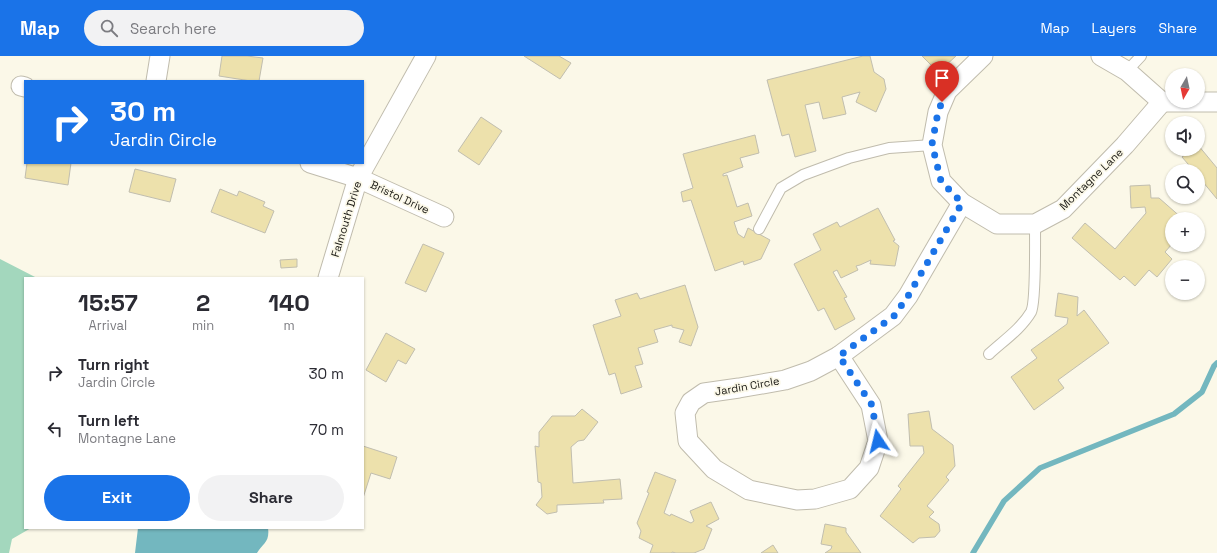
<!DOCTYPE html>
<meta charset="utf-8">
<style>
:root{--surface:#fff;--page:#f2f2f3;--text:#2b2b33;--muted:#7c7c81;--accent:#1a73e8}
body{margin:0;font-family:"Space Grotesk",sans-serif;background:var(--page);color:var(--text);height:100vh;display:flex;flex-direction:column;font-size:15px;white-space:nowrap}
*{box-sizing:border-box;margin:0}
p{font-size:13px;color:var(--muted)}
.icon{flex:none;width:22px;height:22px;fill:none;stroke:currentColor;stroke-width:2;stroke-linecap:round;stroke-linejoin:round}
.map{position:relative;flex:1;overflow:hidden}
.details{position:absolute;left:24px;top:221px;width:340px;height:252px;display:flex;flex-direction:column;background:var(--surface);border-radius:0px;box-shadow:0 1px 3px #0004}
.details>*{flex:none}
.guide{position:absolute;left:24px;top:24px;width:340px;height:84px;border-radius:0px;box-shadow:0 1px 3px #0004;background:#1a73e8;color:#fff;overflow:hidden}
.needle{width:26px;rotate:189deg}
.tools{position:absolute;left:1165px;top:12px;display:grid;gap:8px}
.tools a{display:grid;place-items:center;width:40px;height:40px;border-radius:50%;background:var(--surface);box-shadow:0 1px 3px #0004;font-size:20px}
.pin{position:absolute;display:grid;place-items:center;width:34px;height:34px;color:#fff;margin:-41px -17px;border-radius:50% 50% 50% 0;rotate:-45deg;box-shadow:0 0 4px #0007}
.pin .icon{rotate:45deg}
.me{position:absolute;width:44px;margin:-22px;rotate:350deg;stroke-linejoin:round;filter:drop-shadow(0 0 3px #0008)}
.turn{display:flex;align-items:center;gap:14px;height:84px;padding:0 20px;font-size:18px}
.turn .icon{width:52px;height:52px;stroke-width:2.5}
.turn b{display:block;font-size:28px;line-height:34px}
.eta{display:flex;justify-content:space-evenly;align-items:center;height:68px;text-align:center}
.eta b{font-size:24px;font-weight:600;line-height:28px}
.primary-button{display:flex;gap:8px;margin-top:auto;padding:8px 20px}
.primary-button a{flex:1;height:46px;border-radius:24px;background:var(--accent);color:#fff;font-size:16px;font-weight:600;line-height:46px;text-align:center}
.primary-button a+a{background:var(--page);color:var(--text)}
ul{padding:0;list-style:none}
li{display:flex;align-items:center;gap:12px;height:56px;padding:0 20px}
li div{flex:1}
li b{display:block;font-size:15px}
li em{font-style:normal}
header{display:flex;align-items:center;gap:24px;box-sizing:border-box;height:56px;padding:0 20px;background:var(--accent);color:#fff}
header strong{font-size:19px}
nav{display:flex;gap:22px;margin-inline-start:auto;font-size:14px}
.search{width:280px;height:36px;background:var(--page);display:flex;align-items:center;gap:10px;box-sizing:border-box;padding:0 14px;border-radius:22px;color:var(--muted);font-size:15px}
.map>svg:first-child{display:block}
</style>
<header>
<strong>Map</strong>
<div class="search"><svg class="icon" aria-label="search" viewBox="0 0 24 24"><circle cx="10" cy="10" r="6"/><path d="M15 15l6 6"/></svg>Search here</div>
<nav><a>Map</a><a>Layers</a><a>Share</a></nav>
</header>
<div class="map">
<svg width="1217" height="497" viewBox="0 0 1217 497">
<rect width="100%" height="100%" fill="#fbf8e8"/>
<!-- green -->
<path fill="#a3d7bd" d="M0,203L37,222H25V472H31L12,483L9,497H0Z"/>
<!-- water -->
<path fill="#73b7bf" d="M138,472H268C270,486 263,487 257,497H135Z"/>
<g fill="none" stroke-linecap="round" stroke-linejoin="round">
<!-- stream -->
<path stroke="#73b7bf" stroke-width="5.5" d="M973,497L1004,445L1040,412L1174,358L1202,336L1214,310L1217,307"/>
</g>
<!-- building -->
<g fill="#ede1ac" stroke="#c1beaf">
<path d="M222,0H247L263,2L259,25H251L219,20Z"/>
<path d="M524,0H559L571,7L560,23Z"/>
<path d="M863,0H870L874,16L884,23L886,33L876,56L856,46L860,36L842,41L846,58L823,63L819,46L805,49L816,95L795,101L789,78L782,80L767,24Z"/>
<path d="M922,0H956L944,11L940,7L935,13Z"/>
<path d="M481,61L502,75L479,109L458,95Z"/>
<path d="M755,79L759,97L740,102L743,111L723,118V120L727,119L737,151L748,147L752,160L734,166L738,178L744,182L748,172L770,184L761,203L744,209L743,205L715,215L691,144L683,146L681,136L693,132L683,98Z"/>
<path d="M1198,89L1217,112V143L1198,120V115H1194L1182,101L1192,93H1198Z"/>
<path d="M27,107H71L68,129L25,122Z"/>
<path d="M135,113L176,123L170,146L129,136Z"/>
<path d="M1150,129L1151,142H1159L1183,163H1172V188L1165,196L1172,203L1157,221L1149,214L1135,230L1124,220L1120,224L1072,182L1085,167L1115,193L1146,157L1145,151L1131,152L1130,130Z"/>
<path d="M220,133L237,140L239,135L265,146L263,150L274,155L265,177L211,156Z"/>
<path d="M878,152L895,184L893,185L899,190L895,210L870,208L871,204L860,209L856,210L858,214L841,222L837,214L833,216L847,241L844,242L855,263L835,274L824,252L818,255L794,208L821,194L813,178L837,166L840,171Z"/>
<path d="M423,188L444,197L426,236L405,227Z"/>
<path d="M297,203V211L281,212L280,204Z"/>
<path d="M685,229L698,271L691,290L679,286L684,274L672,271V269L654,274L658,286L638,292L643,308L635,310L642,331L621,338L615,317L609,319L593,269L621,260L615,244L637,237L640,243Z"/>
<path d="M1058,237L1078,241L1077,260L1084,254L1109,287L1058,324L1064,332L1034,354L1011,321L1037,302L1031,294L1067,268L1068,262L1055,260Z"/>
<path d="M386,277L415,293L406,308L398,304L386,326L366,314Z"/>
<path d="M582,353L598,366L584,384L578,385L571,391L573,427L620,423L622,443L603,444L604,447L557,449V456L547,458L536,449L542,441L541,427L538,426L535,390L539,391V376L552,360H575Z"/>
<path d="M929,355L932,373L953,389L955,410L946,421L949,424L927,450L934,456L929,461L939,468L940,475L935,481L919,482L913,487L880,460L901,433L898,430L924,397L923,390H910L908,358Z"/>
<path d="M363,390L397,401L390,423L371,417L363,442Z"/>
<path d="M655,416L676,424L664,457L670,460L671,458L691,467L694,465L690,455L711,446L719,463L706,470L712,473L704,493L694,497H676L672,496V497H650L653,489L639,482L641,475L637,467L649,437L647,436Z"/>
<path d="M825,468L846,472V476L861,497H825L831,493L832,490L821,488Z"/>
<path d="M773,489L778,497H761Z"/>
</g>
<g fill="none" stroke-linecap="round" stroke-linejoin="round">
<defs>
<g id="service">
<path d="M1127,15L1141,0"/>
<path d="M759,173L781,132L803,119L849,102L889,92L932,89"/>
<path d="M989,298C1003,285 1021,273 1031,256C1036,247 1035,183 1035,168"/>
</g>
<g id="minor">
<path d="M983,0L947,35L938,56L932,89L941,125L962,147L997,168H1035L1063,153L1125,89L1162,46"/>
<path d="M1101,0L1127,15L1162,46"/>
<path d="M156,25L160,0"/>
<path d="M21,30L25,31"/>
<path d="M1162,46H1217"/>
<path d="M310,107L358,122L444,161"/>
<path d="M328,222L358,122L426,0"/>
<path d="M839,300L871,349L878,385L869,412L850,433L815,443L797,444L749,434L714,413L688,385L685,357L691,346L704,337L739,332L785,324L811,315Z"/>
<path d="M839,300L893,260L908,240L962,147"/>
</g>
</defs>
<!-- service casing -->
<use href="#service" stroke="#c0bcad" stroke-width="12"/>
<!-- minor casing -->
<use href="#minor" stroke="#c0bcad" stroke-width="21"/>
<!-- service -->
<use href="#service" stroke="#fff" stroke-width="10"/>
<!-- minor -->
<use href="#minor" stroke="#fff" stroke-width="19"/>
</g>
<g fill="none" stroke-linecap="round" stroke-linejoin="round">
<!-- route -->
<path stroke="#1a73e8" stroke-width="7" stroke-dasharray="0 12.6" d="M878,385L872,349L839,300L894,260L908,240L962,147L941,125L932,88L938,56L942,46"/>
</g>
<g text-anchor="middle" stroke-width="3.5" stroke-linejoin="round" paint-order="stroke">
<!-- street labels -->
<g font-size="11" fill="#191813" stroke="#fbf8e8">
<text transform="translate(1091 123) rotate(-44)" y="4">Montagne Lane</text>
<text transform="translate(400 141) rotate(25)" y="4">Bristol Drive</text>
<text transform="translate(346 163) rotate(-73)" y="4">Falmouth Drive</text>
<text transform="translate(747 330) rotate(-10)" y="4">Jardin Circle</text>
</g>
</g>
</svg>
<div class="tools">
<a><svg class="needle" viewBox="-14 -14 28 28"><path d="M0-13l5 13h-10z" fill="#e53935"/><path d="M0 13l5-13h-10z" fill="#7c7c81"/></svg></a>
<a><svg class="icon" aria-label="sound" viewBox="0 0 24 24"><path d="M4 9h4l5-4v14l-5-4H4zM17 9q2 3 0 6"/></svg></a>
<a><svg class="icon" aria-label="search" viewBox="0 0 24 24"><circle cx="10" cy="10" r="6"/><path d="M15 15l6 6"/></svg></a>
<a>+</a>
<a>−</a>
</div>
<div class="pin" style="left:942px;top:46px;background:#d93025"><svg class="icon" aria-label="arrive" viewBox="0 0 24 24"><path d="M6 21V4h12l-3 4 3 4H6"/></svg></div>
<svg class="me" style="left:878px;top:385px" viewBox="-20 -20 40 40"><path d="M0-17L14 15 0 8-14 15z" fill="#1a73e8" stroke="#fff" stroke-width="4"/></svg>
<div class="guide">
<div class="turn"><svg class="icon" aria-label="right" viewBox="0 0 24 24"><path d="M7 20v-9h11M14 6l5 5-5 5"/></svg><div><b>30 m</b>Jardin Circle</div></div>
</div>
<section class="details">
<div class="eta">
<div><b>15:57</b><p>Arrival</p></div>
<div><b>2</b><p>min</p></div>
<div><b>140</b><p>m</p></div>
</div>
<ul>
<li><svg class="icon" aria-label="right" viewBox="0 0 24 24"><path d="M7 20v-9h11M14 6l5 5-5 5"/></svg><div><b>Turn right</b><p>Jardin Circle</p></div><em>30 m</em></li>
<li><svg class="icon" aria-label="left" viewBox="0 0 24 24"><path d="M17 20v-9H6M10 6l-5 5 5 5"/></svg><div><b>Turn left</b><p>Montagne Lane</p></div><em>70 m</em></li>
</ul>
<div class="primary-button"><a>Exit</a><a>Share</a></div>
</section>
</div>
